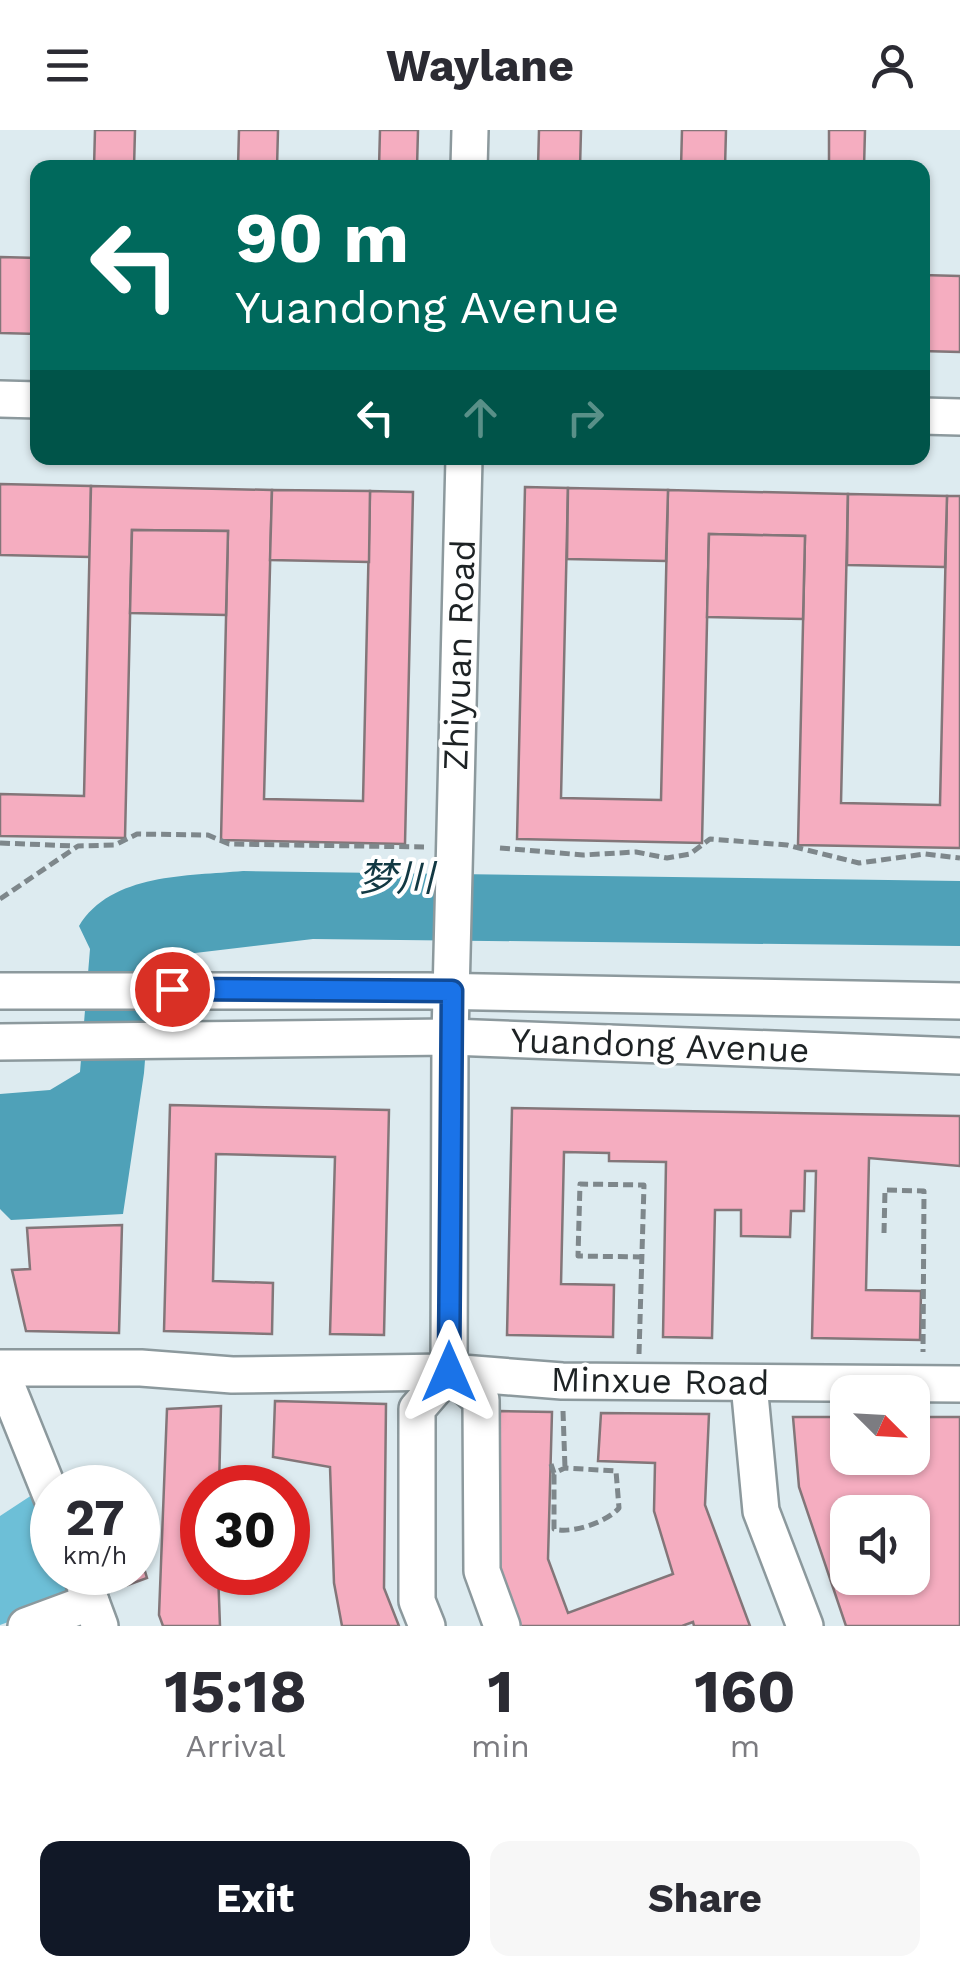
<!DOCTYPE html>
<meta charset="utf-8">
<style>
:root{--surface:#fff;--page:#f7f7f7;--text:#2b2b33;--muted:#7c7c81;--accent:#111827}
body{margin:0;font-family:"Work Sans","Noto Sans SC",sans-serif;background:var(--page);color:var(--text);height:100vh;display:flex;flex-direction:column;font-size:38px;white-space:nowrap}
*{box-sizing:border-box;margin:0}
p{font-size:32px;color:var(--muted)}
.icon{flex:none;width:55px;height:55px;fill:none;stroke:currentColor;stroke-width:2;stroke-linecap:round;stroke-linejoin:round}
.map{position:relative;height:1496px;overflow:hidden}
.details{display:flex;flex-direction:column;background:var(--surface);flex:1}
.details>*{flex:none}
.banner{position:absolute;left:30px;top:30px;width:900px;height:305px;border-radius:20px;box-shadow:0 2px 8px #0004;background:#00695c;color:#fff;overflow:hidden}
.needle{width:65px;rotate:114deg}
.controls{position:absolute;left:830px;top:1245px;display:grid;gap:20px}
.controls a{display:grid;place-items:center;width:100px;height:100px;border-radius:20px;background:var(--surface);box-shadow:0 2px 8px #0004;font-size:50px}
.speed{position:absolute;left:30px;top:1335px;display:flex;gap:20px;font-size:50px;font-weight:700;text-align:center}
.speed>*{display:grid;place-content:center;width:130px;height:130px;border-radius:50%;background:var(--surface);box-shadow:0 2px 8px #0004;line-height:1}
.speed small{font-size:25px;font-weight:400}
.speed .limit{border:15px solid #d22;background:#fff;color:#111}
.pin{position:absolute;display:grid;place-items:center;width:85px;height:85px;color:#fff;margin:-42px;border:5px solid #fff;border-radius:50%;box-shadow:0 2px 10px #0007}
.me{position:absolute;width:110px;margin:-55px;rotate:0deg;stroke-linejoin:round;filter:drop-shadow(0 0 8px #0008)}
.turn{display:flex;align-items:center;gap:35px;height:210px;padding:0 40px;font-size:45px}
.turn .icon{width:130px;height:130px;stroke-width:2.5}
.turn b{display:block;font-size:70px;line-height:85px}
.lanes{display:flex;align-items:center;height:95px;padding:0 40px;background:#0003;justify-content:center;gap:50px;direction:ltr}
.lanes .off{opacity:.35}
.eta{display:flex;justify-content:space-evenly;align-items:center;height:170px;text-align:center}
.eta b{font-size:60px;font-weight:700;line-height:70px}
.cta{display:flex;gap:20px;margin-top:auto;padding:20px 40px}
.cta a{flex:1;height:115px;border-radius:20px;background:var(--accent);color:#fff;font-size:40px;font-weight:700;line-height:115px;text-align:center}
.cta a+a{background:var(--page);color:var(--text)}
header{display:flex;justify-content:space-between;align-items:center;height:130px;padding:0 40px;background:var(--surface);font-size:45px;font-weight:700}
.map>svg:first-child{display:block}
</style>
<header><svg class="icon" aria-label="menu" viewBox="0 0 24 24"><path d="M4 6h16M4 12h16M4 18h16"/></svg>Waylane<svg class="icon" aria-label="person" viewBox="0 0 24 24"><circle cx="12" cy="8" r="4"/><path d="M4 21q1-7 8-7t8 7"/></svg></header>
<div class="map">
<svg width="960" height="1496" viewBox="0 0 960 1496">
<rect width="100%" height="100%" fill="#ddebf0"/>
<!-- forest -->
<path fill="#6dbfd7" d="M32,1365L52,1413V1442L66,1443L77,1467L0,1495V1386Z"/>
<!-- water -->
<path fill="#4fa1b8" d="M243,741L960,751V816L313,809L153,828L144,943L123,1084L11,1090L0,1079V964L50,960L80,942L90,819L79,796C111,743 189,746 243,741Z"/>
<!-- building -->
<g fill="#f5adc0" stroke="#837679" stroke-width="2.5" fill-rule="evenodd">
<path d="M95,0H135L134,38H94Z"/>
<path d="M239,0H278L277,38H238Z"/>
<path d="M380,0H418L417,38H379Z"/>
<path d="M539,0H581L580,38H538Z"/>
<path d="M682,0H726L725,38H681Z"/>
<path d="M829,0H865L864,38H829Z"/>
<path d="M0,127L38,128V204L0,203Z"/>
<path d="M922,145L960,146V222L922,221Z"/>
<path d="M0,354L91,356L90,427L0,425Z"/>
<path d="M91,356L272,360L264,669L363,671L370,361L413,362L405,714L221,710L228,401L132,400L125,708L0,706V664L84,666Z"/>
<path d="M525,357L568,358L561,668L661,670L668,360L848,364L841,673L940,675L947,366H960V718L798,715L805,406L709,404L702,713L517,709Z"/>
<path d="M568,358L668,360L666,431L567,429Z"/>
<path d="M272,360L370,361L369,432L270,430Z"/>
<path d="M848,364L947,366L945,437L847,435Z"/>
<path d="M132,400L228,401L226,485L130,483Z"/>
<path d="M709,404L805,406L803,489L707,487Z"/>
<path d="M170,975L389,980L384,1205L330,1204L335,1027L216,1024L213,1151L273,1153L272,1204L164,1201Z"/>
<path d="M512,978L960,986V1036L869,1028L866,1160L921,1161L920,1210L812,1208L816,1041H805L804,1081H791L790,1107L741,1106V1080H715L712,1208L663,1207L666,1032L609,1031V1023L564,1022L561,1154L614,1155L613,1207L507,1205Z"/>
<path d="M122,1095L119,1203L26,1201L12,1140L30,1139L27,1098Z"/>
<path d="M275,1271L386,1274L384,1458L399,1496H342L334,1453L330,1337L273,1327Z"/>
<path d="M221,1276L219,1358H202V1442H218L220,1496H163L159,1485L167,1279Z"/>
<path d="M500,1281L552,1282L548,1429L568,1483L673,1444L654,1381L655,1333L598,1331L601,1283L709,1284L705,1375L750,1496H694L693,1492L682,1496H516L492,1413Z"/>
<path d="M793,1287H848V1328H912V1287H960V1496H846L799,1357ZM848,1382H912V1448H848Z"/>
<path d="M138,1418L147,1448L101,1465L93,1442H138Z"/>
</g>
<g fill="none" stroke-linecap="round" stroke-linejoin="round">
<defs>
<g id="minor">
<path d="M469,38L470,0"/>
<path d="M0,269L38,270"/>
<path d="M922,286L960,287"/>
<path d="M0,861H428L960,871"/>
<path d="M0,912L450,907L960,926"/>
<path d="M0,1238H141L232,1245L449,1242L562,1251L960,1254"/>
<path d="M0,1239L52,1368"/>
<path d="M449,1242L481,1270L482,1441L502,1496"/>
<path d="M749,1254L761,1381L805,1496"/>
<path d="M80,1442L100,1496"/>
<path d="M26,1496L91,1472"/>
<path d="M427,1496L417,1471V1279L449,1242L450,907L464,328"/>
</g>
</defs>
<!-- minor casing -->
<use href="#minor" stroke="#8c999d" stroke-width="40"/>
<!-- path -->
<g stroke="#7e878b" stroke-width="5" stroke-dasharray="10 5" stroke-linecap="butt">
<path d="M0,713L75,716"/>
<path d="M500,718L583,725L636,722L667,728L690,724L710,709L787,715L859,733L925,724L960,728"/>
<path d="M0,769L78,716L115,715L137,704L208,705L229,714L424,717"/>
<path d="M884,1103L885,1060L924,1061L923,1222"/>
<path d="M639,1224L644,1055L580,1054L578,1126L642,1127"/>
<path d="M563,1281L565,1338"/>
<path d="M551,1334L554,1343L565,1338L616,1341L619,1378C607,1392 572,1404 554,1399V1343"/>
</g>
<!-- minor -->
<use href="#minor" stroke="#fff" stroke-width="35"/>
</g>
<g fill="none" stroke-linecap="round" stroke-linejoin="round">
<defs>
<path id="route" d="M172,859L452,861L449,1242"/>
</defs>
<!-- route casing -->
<use href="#route" stroke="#114b97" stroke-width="25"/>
<!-- route -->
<use href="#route" stroke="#1a73e8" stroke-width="18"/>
</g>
<g text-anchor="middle" stroke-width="8" stroke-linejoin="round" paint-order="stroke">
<!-- street labels -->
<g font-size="35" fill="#1d2224" stroke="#fff">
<text transform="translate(459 525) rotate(-88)" y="12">Zhiyuan Road</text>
<text transform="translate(660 915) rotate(2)" y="12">Yuandong Avenue</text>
<text transform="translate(660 1251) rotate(1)" y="12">Minxue Road</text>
</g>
<!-- water labels -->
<g font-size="38" font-style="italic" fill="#123943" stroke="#fff">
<text x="396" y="761">梦川</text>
</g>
</g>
</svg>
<div class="controls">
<a><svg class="needle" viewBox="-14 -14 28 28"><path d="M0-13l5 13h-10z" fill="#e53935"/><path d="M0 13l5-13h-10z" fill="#7c7c81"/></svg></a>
<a><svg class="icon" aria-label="sound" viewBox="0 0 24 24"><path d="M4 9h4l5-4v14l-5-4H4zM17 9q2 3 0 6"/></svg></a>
</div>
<div class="speed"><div>27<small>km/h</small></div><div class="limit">30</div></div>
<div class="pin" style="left:172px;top:859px;background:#d93025"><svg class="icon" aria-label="arrive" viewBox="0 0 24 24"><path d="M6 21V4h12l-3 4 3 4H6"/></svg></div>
<svg class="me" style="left:449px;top:1242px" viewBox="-20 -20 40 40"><path d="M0-17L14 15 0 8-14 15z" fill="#1a73e8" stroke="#fff" stroke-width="4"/></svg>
<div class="banner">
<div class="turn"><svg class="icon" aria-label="left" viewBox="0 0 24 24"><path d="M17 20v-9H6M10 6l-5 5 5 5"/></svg><div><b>90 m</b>Yuandong Avenue</div></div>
<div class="lanes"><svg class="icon" aria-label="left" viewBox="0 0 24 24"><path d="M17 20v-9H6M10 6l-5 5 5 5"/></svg><svg class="icon off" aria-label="ahead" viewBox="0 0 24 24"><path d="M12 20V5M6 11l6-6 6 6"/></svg><svg class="icon off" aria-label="right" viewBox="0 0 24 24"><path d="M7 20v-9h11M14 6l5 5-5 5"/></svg></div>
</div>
</div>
<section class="details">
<div class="eta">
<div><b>15:18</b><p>Arrival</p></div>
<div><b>1</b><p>min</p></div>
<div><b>160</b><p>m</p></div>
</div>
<div class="cta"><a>Exit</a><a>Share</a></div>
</section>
